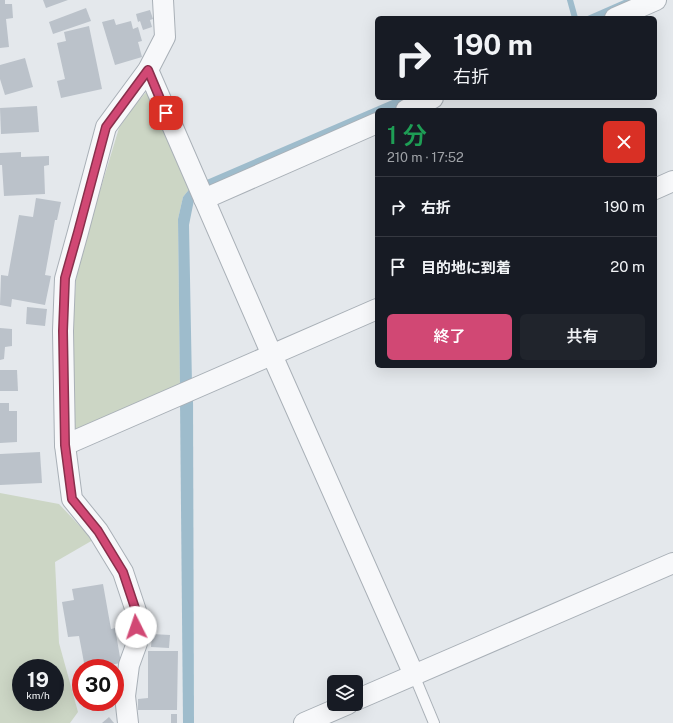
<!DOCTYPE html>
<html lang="ja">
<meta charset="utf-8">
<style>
:root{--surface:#171b24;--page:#20242c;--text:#f1f3f6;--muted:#9ea1a6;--line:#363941;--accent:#d14874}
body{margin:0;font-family:"Public Sans","Noto Sans JP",sans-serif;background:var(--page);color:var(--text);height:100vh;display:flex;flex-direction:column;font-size:15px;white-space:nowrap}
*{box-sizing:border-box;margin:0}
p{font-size:13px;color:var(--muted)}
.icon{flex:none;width:22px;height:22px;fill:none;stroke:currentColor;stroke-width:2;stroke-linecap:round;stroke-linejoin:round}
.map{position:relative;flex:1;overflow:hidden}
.panel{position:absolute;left:375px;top:108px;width:282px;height:260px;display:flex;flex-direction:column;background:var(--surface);border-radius:6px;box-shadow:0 4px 16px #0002}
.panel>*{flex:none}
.top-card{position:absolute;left:375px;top:16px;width:282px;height:84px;border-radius:6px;box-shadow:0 4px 16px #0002;background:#171b24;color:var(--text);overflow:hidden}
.tools{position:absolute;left:327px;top:675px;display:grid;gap:8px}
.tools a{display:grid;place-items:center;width:36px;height:36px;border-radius:6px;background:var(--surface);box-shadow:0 4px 16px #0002;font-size:20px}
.speed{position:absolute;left:12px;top:659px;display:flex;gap:8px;font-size:20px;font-weight:700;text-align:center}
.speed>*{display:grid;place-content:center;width:52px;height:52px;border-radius:50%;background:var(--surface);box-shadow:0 4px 16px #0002;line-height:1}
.speed small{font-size:10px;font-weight:400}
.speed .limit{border:6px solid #d22;background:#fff;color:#111}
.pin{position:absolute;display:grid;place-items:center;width:34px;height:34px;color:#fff;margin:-17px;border-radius:8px;box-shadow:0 2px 6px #0006}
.me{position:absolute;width:44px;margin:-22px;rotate:356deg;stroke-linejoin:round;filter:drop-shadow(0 0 3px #0008)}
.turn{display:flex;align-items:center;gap:14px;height:84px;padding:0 12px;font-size:18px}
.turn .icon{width:52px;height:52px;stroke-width:2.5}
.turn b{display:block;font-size:28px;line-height:34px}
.round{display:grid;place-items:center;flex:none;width:42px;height:42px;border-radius:6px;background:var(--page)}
.headline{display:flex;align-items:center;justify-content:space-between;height:68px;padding:0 12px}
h1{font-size:24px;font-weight:600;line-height:30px;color:#1e9e55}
.cta{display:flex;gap:8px;margin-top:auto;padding:8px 12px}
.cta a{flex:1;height:46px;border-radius:6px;background:var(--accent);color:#fff;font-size:16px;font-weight:600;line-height:46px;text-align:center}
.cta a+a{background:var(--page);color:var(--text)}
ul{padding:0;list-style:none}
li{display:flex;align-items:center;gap:12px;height:60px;padding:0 12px;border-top:1px solid var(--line)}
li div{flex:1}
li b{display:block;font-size:15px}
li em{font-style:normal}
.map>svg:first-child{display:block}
</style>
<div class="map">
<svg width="673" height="723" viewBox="0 0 673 723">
<rect width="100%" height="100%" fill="#e4e8ec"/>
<!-- green -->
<g fill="#ccd6c5" fill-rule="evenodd">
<path d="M149,89L191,187L183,197L178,219L180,390L74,431L73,327L76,280L80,257L119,128L134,106Z"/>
<path d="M0,493L59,504L93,540L55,562L59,643L78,712L70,723H0ZM21,668H55V702H21Z"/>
</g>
<!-- water -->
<g fill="#9ebccc">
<path d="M624,0H647L606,18H583Z"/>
<path d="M397,98H421L393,110H377V117L205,191L202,182Z"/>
<path d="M191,187L195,195L189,225L192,385L180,390L178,219L183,197Z"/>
<path d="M193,393L194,723H183L180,400Z"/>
</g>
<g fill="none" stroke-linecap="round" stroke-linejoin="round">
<!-- stream -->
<path stroke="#9ebccc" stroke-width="6" d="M570,0L575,18"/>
</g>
<!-- building -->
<g fill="#bbc2ca">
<path d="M0,0H5V4H12L13,18L6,19L9,47L0,48Z"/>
<path d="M43,0H68L46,8Z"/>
<path d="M86,8L91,21L53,34L49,22Z"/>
<path d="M150,10L153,19L150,20L152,27L143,30L140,21L138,22L136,14Z"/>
<path d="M114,19L116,25L131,21L133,29L138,27L142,41L138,42L142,57L115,65L102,22Z"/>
<path d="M89,26L102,89L61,98L57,81L65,79L57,43L66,41L64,32Z"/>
<path d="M25,58L33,87L5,95L0,79V65Z"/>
<path d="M37,106L39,132L1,134L0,108Z"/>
<path d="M21,152V157L49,156V165L44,166L45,194L4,196L2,165H0V153Z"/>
<path d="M36,198L61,202L57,220H55L45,275L51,276L45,305L12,299L11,307L0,305L1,275L8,276L19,215L33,217Z"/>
<path d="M27,307L47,309L45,326L26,324Z"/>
<path d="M0,328L12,329V346L5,347L4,359L0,360Z"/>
<path d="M0,370H17L18,391H0Z"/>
<path d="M0,403H9V411H17V442L0,443Z"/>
<path d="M40,452L42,483L0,485V454Z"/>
<path d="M103,584L111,629L115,628L121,663L93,668H85L79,636L68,637L62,602L74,600L72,589Z"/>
<path d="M152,634L170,635L169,648L151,647Z"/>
<path d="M148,651H178L177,710H138V699L148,698Z"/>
<rect x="171" y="714" width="6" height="9"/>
<path d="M109,717L114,723H102Z"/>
</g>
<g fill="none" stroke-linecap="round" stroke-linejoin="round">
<defs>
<path id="service" d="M414,675L434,723"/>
<g id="minor">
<path d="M615,18L656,0"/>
<path d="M148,70L272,355L414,675"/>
<path d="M406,110L433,98"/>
<path d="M655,189L673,181"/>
<path d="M204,199L377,123"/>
<path d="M65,445L377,309"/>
<path d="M356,700L673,563"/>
<path d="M128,723L125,696L129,665L137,643L136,611L123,572L98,531L72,499L65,445L63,331L65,279L78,232L106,127L148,70L165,37L163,0"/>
<path d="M304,723L348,704"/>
</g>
</defs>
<!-- service casing -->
<use href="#service" stroke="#a9b0b7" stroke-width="12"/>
<!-- minor casing -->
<use href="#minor" stroke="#a9b0b7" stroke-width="22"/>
<!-- service -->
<use href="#service" stroke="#f7f8fa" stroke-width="10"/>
<!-- minor -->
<use href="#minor" stroke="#f7f8fa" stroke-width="20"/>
</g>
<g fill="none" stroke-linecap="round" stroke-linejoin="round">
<defs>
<path id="route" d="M136,627V611L123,572L98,531L72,499L65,445L63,331L65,278L78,232L106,127L148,70L166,113"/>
</defs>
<!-- route casing -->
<use href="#route" stroke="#882f4b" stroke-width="10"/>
<!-- route -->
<use href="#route" stroke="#d14874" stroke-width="7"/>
</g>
</svg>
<div class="tools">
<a><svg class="icon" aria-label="layers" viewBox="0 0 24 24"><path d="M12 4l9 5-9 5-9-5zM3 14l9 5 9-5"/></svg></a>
</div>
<div class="speed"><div>19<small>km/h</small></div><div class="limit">30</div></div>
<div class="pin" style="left:166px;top:113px;background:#d93025"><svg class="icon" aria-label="arrive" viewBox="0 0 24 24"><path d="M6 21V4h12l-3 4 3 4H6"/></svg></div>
<svg class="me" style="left:136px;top:627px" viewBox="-20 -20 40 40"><circle r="19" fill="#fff"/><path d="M0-13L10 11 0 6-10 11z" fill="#d14874"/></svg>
<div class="top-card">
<div class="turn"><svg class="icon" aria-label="right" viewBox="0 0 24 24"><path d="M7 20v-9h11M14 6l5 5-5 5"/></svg><div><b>190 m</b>右折</div></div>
</div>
<section class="panel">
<div class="headline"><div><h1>1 分</h1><p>210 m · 17:52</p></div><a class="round" style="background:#d93025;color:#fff"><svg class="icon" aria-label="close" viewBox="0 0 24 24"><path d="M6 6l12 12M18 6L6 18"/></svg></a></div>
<ul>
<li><svg class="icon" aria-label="right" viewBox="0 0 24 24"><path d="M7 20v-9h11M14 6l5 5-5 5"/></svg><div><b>右折</b></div><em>190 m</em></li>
<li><svg class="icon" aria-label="arrive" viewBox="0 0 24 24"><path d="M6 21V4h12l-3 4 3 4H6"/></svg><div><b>目的地に到着</b></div><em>20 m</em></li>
</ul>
<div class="cta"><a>終了</a><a>共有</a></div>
</section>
</div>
